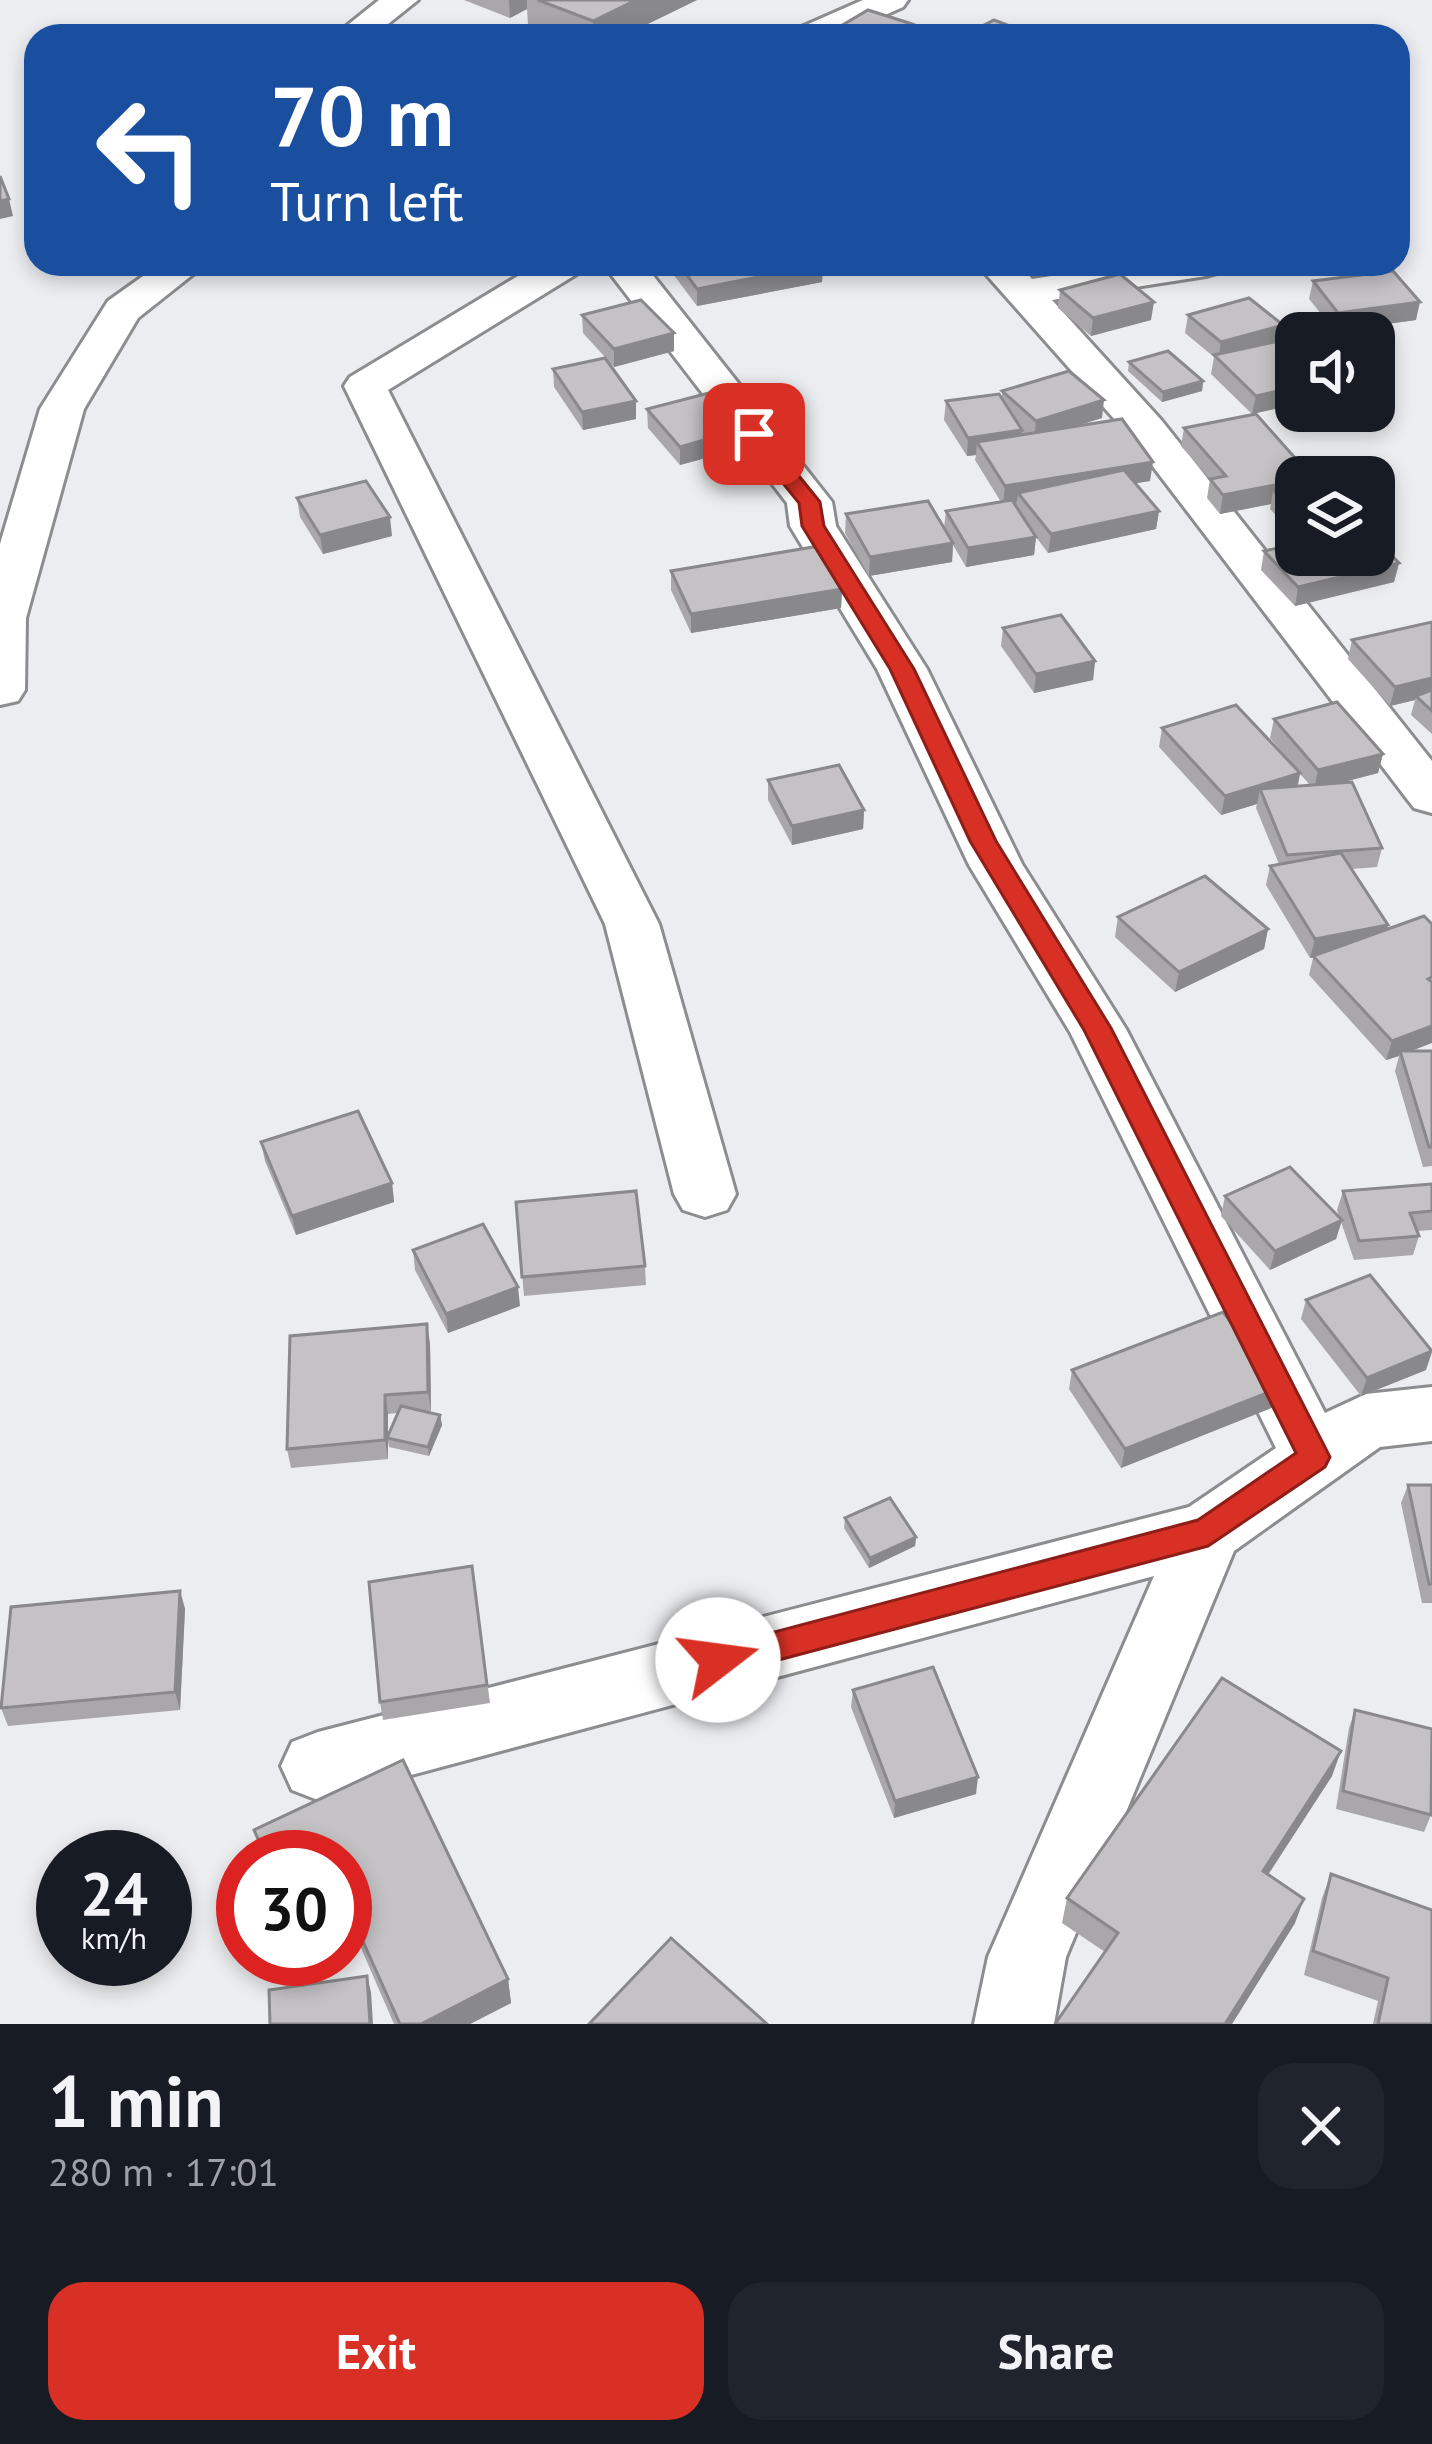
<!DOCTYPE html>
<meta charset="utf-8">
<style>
:root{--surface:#171b24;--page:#20242c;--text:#f1f3f6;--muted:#9ea1a6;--accent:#d93025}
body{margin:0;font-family:"PT Sans",sans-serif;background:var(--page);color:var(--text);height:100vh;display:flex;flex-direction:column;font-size:45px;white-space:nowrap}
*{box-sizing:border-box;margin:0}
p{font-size:39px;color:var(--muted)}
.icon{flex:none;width:66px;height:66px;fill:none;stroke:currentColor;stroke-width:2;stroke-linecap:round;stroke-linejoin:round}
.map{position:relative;height:2024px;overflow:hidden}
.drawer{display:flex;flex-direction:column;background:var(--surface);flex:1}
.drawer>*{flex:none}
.banner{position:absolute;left:24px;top:24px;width:1386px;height:252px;border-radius:36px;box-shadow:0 6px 18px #0003;background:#1a4fa0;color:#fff;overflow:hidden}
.buttons{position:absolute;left:1275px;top:312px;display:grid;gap:24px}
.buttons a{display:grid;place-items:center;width:120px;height:120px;border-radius:24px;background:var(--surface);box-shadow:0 6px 18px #0003;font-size:60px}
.speed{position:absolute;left:36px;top:1830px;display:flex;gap:24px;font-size:60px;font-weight:700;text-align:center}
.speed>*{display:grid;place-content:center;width:156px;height:156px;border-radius:50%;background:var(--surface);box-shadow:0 6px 18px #0003;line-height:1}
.speed small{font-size:30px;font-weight:400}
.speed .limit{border:18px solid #d22;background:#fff;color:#111}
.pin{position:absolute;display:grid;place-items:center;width:102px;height:102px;color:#fff;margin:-51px;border-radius:24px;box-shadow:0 6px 18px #0006}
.me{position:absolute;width:132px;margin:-66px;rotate:75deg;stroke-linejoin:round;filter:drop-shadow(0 0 9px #0008)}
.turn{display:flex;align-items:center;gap:42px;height:252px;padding:0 48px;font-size:54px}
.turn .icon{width:156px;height:156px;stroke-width:2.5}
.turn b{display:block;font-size:84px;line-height:102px}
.round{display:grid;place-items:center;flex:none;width:126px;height:126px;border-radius:36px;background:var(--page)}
.overview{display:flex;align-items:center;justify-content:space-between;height:204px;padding:0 48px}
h1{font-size:72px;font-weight:700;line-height:90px}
.primary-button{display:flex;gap:24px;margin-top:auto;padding:24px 48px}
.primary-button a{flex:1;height:138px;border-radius:36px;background:var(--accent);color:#fff;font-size:48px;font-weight:700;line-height:138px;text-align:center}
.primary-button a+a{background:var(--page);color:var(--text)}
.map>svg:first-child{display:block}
</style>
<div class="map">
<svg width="1432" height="2024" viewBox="0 0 1432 2024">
<rect width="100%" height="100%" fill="#ecedf0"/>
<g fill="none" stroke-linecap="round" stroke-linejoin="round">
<defs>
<g id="minor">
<path d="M379,0H418L373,36H334Z"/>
<path d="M863,0H908L903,7L838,36H792L797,29Z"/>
<path d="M160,264H206L138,318L84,409L26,618L25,690L18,701L0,705V544L40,409L108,301Z"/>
<path d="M538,264H586L580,272L388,390L659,924L736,1194L727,1210L705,1217L683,1210L674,1194L605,924L344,386L350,377Z"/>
<path d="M603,264H644L832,502L836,526L927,669L1022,864L1126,1029L1325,1413L1366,1394L1432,1387V1441L1380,1447L1234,1551L1066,1957L1054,2024H974L988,1957L1154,1576L318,1800L292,1790L281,1766L292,1742L318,1732L1189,1507L1276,1448L1070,1032L969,865L877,669L790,526L787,503Z"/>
<path d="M977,264H1019L1032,279L1128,264H1226L1220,272L1206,276L1052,300L1162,421L1432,761V813L1414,808L1132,439Z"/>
</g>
</defs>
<!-- minor casing -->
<use href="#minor" stroke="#8c8d8f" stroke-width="6"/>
<!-- minor -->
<use href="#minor" fill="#fff" fill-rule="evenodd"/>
</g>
<!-- wall -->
<g fill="#a9a7a9" fill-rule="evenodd">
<path d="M464,0H697L623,36H557L528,25L527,9L510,18Z"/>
<path d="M658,264H823L822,282L697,306L673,274V265L660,267Z"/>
<path d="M1313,281L1416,320L1335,331L1309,299Z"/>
<path d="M1060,290L1151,320L1091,336L1058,308Z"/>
<path d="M582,315L674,351L614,367L583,333Z"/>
<path d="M1188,315L1283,325L1280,341L1296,340V404L1252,414L1211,374L1214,357L1185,333Z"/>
<path d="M1129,362L1203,381L1202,391L1162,402L1128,371Z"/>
<path d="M553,369L636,419L583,430L554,387Z"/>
<path d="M1002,391L1102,418L1072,427L1150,481L1135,483L1159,511L1156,529L1048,553L1036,537L1034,555L966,567L953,545L952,562L869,576L845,533L846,514L944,528L946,511L1001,502L975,460L976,455L967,456L944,420L946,401L1002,398Z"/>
<path d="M647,409L743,429L742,448L680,465L648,428Z"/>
<path d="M1184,428L1296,477V536L1270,509L1271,504L1220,514L1207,498L1210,479L1181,446Z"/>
<path d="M297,498L392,536L323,554L300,517Z"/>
<path d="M1264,551L1399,563L1394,582L1295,606L1261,570Z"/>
<path d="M671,571L842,589L841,608L691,633L671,590Z"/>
<path d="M1432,622V734L1411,715L1415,700L1390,706L1348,659L1352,640Z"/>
<path d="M1003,628L1095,661L1093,680L1034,693L1001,646Z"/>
<path d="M1274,719L1383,754L1378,773L1341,782L1382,848L1377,867L1352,869L1388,925L1387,930L1411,1051H1432V1166L1423,1167L1395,1071L1399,1056L1386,1060L1309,975L1313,958H1310L1266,885L1270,866L1279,864L1256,808L1257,804L1221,815L1159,747L1162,728L1290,762L1270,738ZM1300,774L1310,785L1298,786Z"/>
<path d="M768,780L864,810L863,829L792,845L768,800Z"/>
<path d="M1118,917L1268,929L1264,949L1175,992L1115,937Z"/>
<path d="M261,1142L392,1183L394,1202L296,1235L265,1161Z"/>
<path d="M1432,1184V1230L1417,1231L1419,1236L1413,1255L1354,1260L1341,1222L1336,1239L1270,1270L1221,1216L1225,1196L1340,1219L1337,1210L1343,1191Z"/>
<path d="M516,1202L645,1266L646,1285L524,1296Z"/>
<path d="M413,1250L520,1306L448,1333L415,1270Z"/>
<path d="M1306,1300L1426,1370L1361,1396L1301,1319Z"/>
<path d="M430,1343L431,1411L423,1412L440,1415L442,1425L429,1456L389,1447L388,1441V1459L291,1468L287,1449ZM397,1413L388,1436V1414Z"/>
<path d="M1072,1370L1279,1388L1274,1407L1121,1468L1069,1389Z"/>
<path d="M1408,1485H1432V1603H1422L1401,1503Z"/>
<path d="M845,1518L916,1537L915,1546L869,1568L844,1528Z"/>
<path d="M472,1566L490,1703L383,1720L380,1702Z"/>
<path d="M180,1591L185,1609L180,1710L8,1726L1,1708Z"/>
<path d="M853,1690L976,1794L894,1818L851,1707Z"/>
<path d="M1355,1710L1431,1815L1424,1832L1336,1809L1349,1728Z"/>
<path d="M403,1760L508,1979L511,2003L470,2024H394L354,1932L345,1936V1857H262L254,1830Z"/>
<path d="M1332,1776L1268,1875L1295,1923L1232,2024H1055L1105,1952L1062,1923L1067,1898Z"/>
<path d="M1331,1874L1432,2024H1373L1378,2001L1304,1975L1322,1898Z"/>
</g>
<!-- shaded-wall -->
<g fill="#89888a">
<path d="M509,0H527V9L510,18Z"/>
<path d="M636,0H697L623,36H594L593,21Z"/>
<path d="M912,24L911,36H891Z"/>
<path d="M9,199L13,216L0,219V201Z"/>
<path d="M823,264L822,282L697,306V289Z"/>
<path d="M1154,302L1151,320L1091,336L1093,318Z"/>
<path d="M1420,302L1416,320L1335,331L1338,313Z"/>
<path d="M1283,325L1280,343L1218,360L1221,342Z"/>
<path d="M674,333V351L614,367V349Z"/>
<path d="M1203,381L1202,391L1162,402L1163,392Z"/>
<path d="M1296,387V404L1252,414L1256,396Z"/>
<path d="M1104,400L1102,418L1034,439L1036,421Z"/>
<path d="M636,401V419L583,430L582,412Z"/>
<path d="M743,429L742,448L680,465V447Z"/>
<path d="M1022,430L1020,448L977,442L976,455L967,456L968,438Z"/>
<path d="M1153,462L1150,481L1025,501L1018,493L1017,502L1003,505L1005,486Z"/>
<path d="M1296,481V499L1273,490L1271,504L1220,514L1223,495Z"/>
<path d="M1159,511L1156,529L1048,553L1051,534Z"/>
<path d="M390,517L392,536L323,554L320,535Z"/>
<path d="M1036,537L1034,555L966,567L968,548Z"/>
<path d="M953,543L952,562L869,576L870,557Z"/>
<path d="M1399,563L1394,582L1295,606L1298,587Z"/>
<path d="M842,589L841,608L691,633V614Z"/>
<path d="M1095,661L1093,680L1034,693L1036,674Z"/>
<path d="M1432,678V696H1416L1415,700L1390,706L1395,687Z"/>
<path d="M1383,754L1378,773L1314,790L1318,770Z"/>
<path d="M1300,773L1296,792L1260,789L1257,804L1221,815L1225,796Z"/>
<path d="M864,810L863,829L792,845V826Z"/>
<path d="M1388,925L1383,944L1310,958L1315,939Z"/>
<path d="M1268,929L1264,949L1175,992L1179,972Z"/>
<path d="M1432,1026V1043L1401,1055L1400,1051L1399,1056L1386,1060L1392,1041Z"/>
<path d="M392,1183L394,1202L296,1235L292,1216Z"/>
<path d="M1342,1220L1336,1239L1270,1270L1275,1251Z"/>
<path d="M518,1287L520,1306L448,1333L446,1314Z"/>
<path d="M427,1324L430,1343L431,1411L428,1392Z"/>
<path d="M1432,1352L1426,1370L1361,1396L1367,1378Z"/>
<path d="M1279,1388L1274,1407L1121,1468L1125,1449Z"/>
<path d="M385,1395L388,1414V1459L385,1440Z"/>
<path d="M440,1415L442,1425L429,1456L428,1447Z"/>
<path d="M916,1537L915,1546L869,1568L870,1558Z"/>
<path d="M180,1591L185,1609L180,1710L175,1692Z"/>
<path d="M1341,1751L1332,1776L1254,1896L1263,1871Z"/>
<path d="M978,1777L976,1794L894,1818L895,1801Z"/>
<path d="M1304,1899L1295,1923L1232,2024H1225Z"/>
<path d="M348,1908L354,1932L345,1936V1910Z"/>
<path d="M367,1976L371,1992L373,2024H370Z"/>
<path d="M508,1979L511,2003L470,2024H421Z"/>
</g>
<!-- building -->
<g fill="#c4c2c5" stroke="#89888a" stroke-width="3">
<path d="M538,0H636L593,21Z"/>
<path d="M868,10L912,24L891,36H853L834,30Z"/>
<path d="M994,20L1033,35L963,36Z"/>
<path d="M484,29L503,36H467Z"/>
<path d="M0,176L9,199L0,201Z"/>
<path d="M679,264H823L697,289Z"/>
<path d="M1393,271L1420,302L1338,313L1313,281Z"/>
<path d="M1120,274L1154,302L1093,318L1060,290Z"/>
<path d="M1249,298L1283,325L1221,342L1188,315Z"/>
<path d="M641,300L674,333L614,349L582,315Z"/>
<path d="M1293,338L1296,340V387L1256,396L1214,355Z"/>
<path d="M1168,351L1203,381L1163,392L1129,362Z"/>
<path d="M605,358L636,401L582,412L553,369Z"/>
<path d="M1069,371L1104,400L1036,421L1002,391Z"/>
<path d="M709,393L743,429L680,447L647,409Z"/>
<path d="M999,394L1022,430L968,438L946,401Z"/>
<path d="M1256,414L1312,477H1296V481L1223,495L1210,479L1226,476L1184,428Z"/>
<path d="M1122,419L1153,462L1005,486L977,442Z"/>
<path d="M1124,470L1159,511L1051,534L1018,493Z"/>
<path d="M366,481L390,517L320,535L297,498Z"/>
<path d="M1296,485V513L1273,490Z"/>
<path d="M1012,500L1036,537L968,548L946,511Z"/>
<path d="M928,501L953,543L870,557L846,514Z"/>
<path d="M1374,538L1399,563L1298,587L1264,551L1296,544V555H1374Z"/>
<path d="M819,546L842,589L691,614L671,571Z"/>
<path d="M1061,615L1095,661L1036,674L1003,628Z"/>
<path d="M1432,622V678L1395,687L1352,640Z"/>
<path d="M1432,690V711L1416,696Z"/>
<path d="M1337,702L1383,754L1318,770L1274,719Z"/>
<path d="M1236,705L1300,773L1225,796L1162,728Z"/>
<path d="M839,765L864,810L792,826L768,780Z"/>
<path d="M1352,782L1382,848L1287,855L1260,789Z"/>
<path d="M1341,853L1388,925L1315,939L1270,866Z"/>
<path d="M1205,876L1268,929L1179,972L1118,917Z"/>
<path d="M1424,916L1432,924V977L1428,979L1432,982V1026L1392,1041L1313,956Z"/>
<path d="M1400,1051H1432V1147H1429Z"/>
<path d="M358,1111L392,1183L292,1216L261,1142Z"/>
<path d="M1290,1167L1342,1220L1275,1251L1225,1196Z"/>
<path d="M1432,1184V1211L1410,1213L1419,1236L1359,1241L1343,1191Z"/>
<path d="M636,1191L645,1266L522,1277L516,1202Z"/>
<path d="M483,1224L518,1287L446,1314L413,1250Z"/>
<path d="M1370,1275L1432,1351L1367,1378L1306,1300Z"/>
<path d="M1223,1312L1279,1388L1125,1449L1072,1370Z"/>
<path d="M427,1324L428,1392L385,1395V1440L287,1449L290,1336Z"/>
<path d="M401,1406L440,1415L428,1447L387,1438Z"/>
<path d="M1408,1485H1432V1584H1429Z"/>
<path d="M890,1498L916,1537L870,1558L845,1518Z"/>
<path d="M472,1566L487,1685L380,1702L369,1582Z"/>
<path d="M180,1591L175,1692L1,1708L11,1607Z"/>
<path d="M933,1667L978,1777L895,1801L853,1690Z"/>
<path d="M1222,1678L1341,1751L1263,1871L1304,1899L1225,2024H1055L1118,1933L1067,1898Z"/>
<path d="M1355,1710L1432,1729L1431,1815L1343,1791Z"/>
<path d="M403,1760L508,1979L421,2024H400L348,1908L345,1910V1857H266L254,1830Z"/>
<path d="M1331,1874L1432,1910V2024H1378L1388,1978L1313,1951Z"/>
<path d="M671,1938L767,2024H589Z"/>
<path d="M367,1976L370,2024H270L269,1990Z"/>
</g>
<!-- route -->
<path fill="#d93025" stroke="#8d1f18" stroke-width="3" d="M754,427L761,429L820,502L824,526L914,669L996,841L1111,1028L1330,1457L1325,1467L1208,1546L718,1676L706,1671L701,1660L706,1650L1198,1520L1296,1453L1084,1030L970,841L890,669L802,526L799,503L743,434Z"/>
</svg>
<div class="buttons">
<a><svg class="icon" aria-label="sound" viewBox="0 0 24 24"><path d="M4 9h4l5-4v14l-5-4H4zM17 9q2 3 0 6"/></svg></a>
<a><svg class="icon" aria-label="layers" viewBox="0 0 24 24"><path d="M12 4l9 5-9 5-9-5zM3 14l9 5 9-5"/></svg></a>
</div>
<div class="speed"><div>24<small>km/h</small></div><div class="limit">30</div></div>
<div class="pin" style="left:754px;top:434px;background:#d93025"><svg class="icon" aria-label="arrive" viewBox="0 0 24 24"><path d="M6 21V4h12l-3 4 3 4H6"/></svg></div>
<svg class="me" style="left:718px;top:1660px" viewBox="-20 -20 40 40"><circle r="19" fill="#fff"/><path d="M0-13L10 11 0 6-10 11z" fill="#d93025"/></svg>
<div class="banner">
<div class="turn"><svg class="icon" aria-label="left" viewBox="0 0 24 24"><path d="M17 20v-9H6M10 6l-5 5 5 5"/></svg><div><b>70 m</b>Turn left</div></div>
</div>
</div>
<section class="drawer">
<div class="overview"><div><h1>1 min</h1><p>280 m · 17:01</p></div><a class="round"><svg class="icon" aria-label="close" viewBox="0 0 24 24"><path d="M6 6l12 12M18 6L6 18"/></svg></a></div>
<div class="primary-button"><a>Exit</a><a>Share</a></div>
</section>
